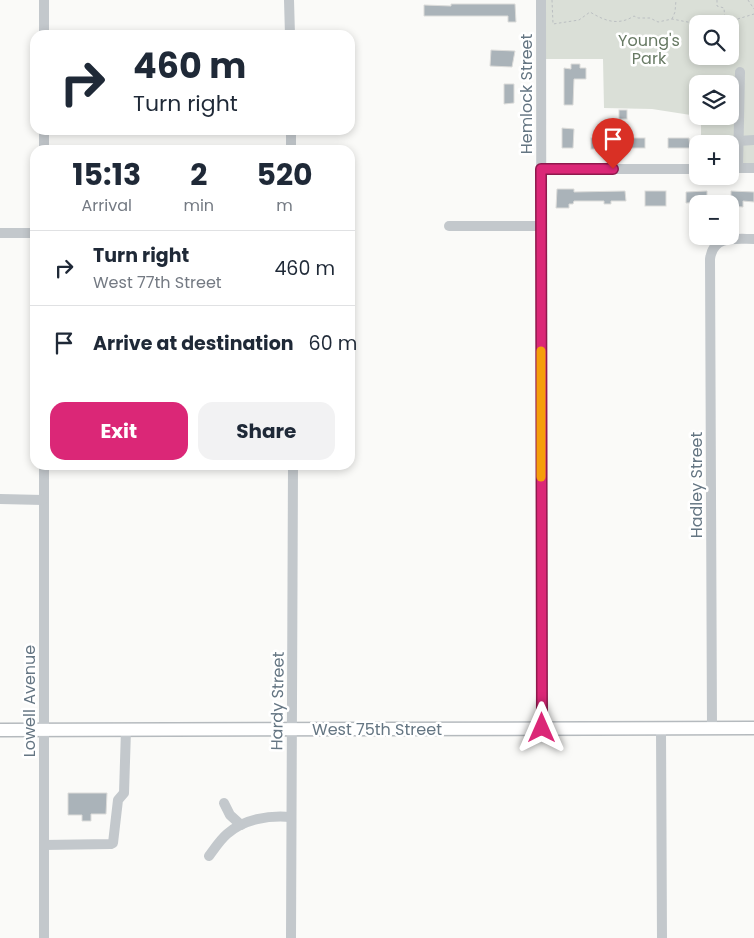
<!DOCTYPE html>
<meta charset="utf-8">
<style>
:root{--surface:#fff;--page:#f2f2f3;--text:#1f2937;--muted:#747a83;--line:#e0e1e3;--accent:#db2777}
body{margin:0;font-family:Poppins,sans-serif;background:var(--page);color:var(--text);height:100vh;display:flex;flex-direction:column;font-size:19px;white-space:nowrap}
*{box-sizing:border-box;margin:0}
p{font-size:16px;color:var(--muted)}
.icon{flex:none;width:28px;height:28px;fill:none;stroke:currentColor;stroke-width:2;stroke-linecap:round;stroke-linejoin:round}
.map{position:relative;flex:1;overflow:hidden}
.side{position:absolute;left:30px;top:145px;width:325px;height:325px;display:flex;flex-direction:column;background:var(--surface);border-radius:15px;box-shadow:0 2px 8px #0003}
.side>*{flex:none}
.guide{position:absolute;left:30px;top:30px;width:325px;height:105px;border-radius:15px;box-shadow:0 2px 8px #0003;background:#fff;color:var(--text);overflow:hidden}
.controls{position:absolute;left:689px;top:15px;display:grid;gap:10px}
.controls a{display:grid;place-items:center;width:50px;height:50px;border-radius:10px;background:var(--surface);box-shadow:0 2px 8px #0003;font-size:25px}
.pin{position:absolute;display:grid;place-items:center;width:42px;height:42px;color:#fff;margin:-51px -21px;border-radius:50% 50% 50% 0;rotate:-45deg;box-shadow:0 0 5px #0007}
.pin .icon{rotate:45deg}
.me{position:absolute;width:55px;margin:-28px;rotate:0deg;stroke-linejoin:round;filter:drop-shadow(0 0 4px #0008)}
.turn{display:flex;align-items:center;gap:18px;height:105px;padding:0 20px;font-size:22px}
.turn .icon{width:65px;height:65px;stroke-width:2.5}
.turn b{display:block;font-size:35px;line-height:42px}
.eta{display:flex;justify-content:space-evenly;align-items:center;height:85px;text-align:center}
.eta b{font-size:30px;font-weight:700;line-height:35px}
.button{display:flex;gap:10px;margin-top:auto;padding:10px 20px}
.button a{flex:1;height:58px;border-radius:15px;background:var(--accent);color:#fff;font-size:20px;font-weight:700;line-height:58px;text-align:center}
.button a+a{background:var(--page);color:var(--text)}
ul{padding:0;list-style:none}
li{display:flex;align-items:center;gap:15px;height:75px;padding:0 20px;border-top:1px solid var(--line)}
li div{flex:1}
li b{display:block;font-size:19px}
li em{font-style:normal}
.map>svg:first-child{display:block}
</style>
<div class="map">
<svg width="754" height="938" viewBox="0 0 754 938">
<rect width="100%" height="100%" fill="#fafaf8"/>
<!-- green -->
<path fill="#dadfd7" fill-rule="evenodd" d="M546,0H754V164H730V144H701V117L699,116H730V84H698L697,116L652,109L604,108L603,59H546ZM698,24H730V56H698Z"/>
<!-- building -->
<g fill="#aab3b9" stroke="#dcdcda">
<path d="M451,4H515L516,22H508V16H424V5L451,6Z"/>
<path d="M491,50L515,51L512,67L490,66Z"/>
<path d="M571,64H580V68H586V79H574L573,105H564V68L571,69Z"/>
<path d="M504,84H514V103L504,104Z"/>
<rect x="619" y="110" width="8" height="9"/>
<path d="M562,128L574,129L573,148H562Z"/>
<rect x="591" y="138" width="19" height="11"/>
<rect x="631" y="138" width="14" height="10"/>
<path d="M668,138H689L690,148H668Z"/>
<path d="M557,189H574V192L625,191L626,201H611V204H604V201H574L573,204H569V208H556Z"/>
<rect x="645" y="191" width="21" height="15"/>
<path d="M707,191V202L686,203V192Z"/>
<path d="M731,191L754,192V202L743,201V207L731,206Z"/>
<path d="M68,793H107L106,814H91V821H82V815H68Z"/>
</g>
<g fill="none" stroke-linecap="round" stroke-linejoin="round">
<defs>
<path id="major" d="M0,730L754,728"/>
</defs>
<!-- major casing -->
<use href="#major" stroke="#b5babe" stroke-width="15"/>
<!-- path -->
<g stroke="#bbbfc2" stroke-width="1" stroke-dasharray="2.5 2.5" stroke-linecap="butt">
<path d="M552,0L553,24L579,20L590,12C605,21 618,26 634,16L638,18H650L658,22L672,19L698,24"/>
<path d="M717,0V6L724,8L725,21"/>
<path d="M748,0L754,9"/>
<path d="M672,19L675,12L676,0"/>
<path d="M698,24L731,21L754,14"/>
</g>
<!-- minor -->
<g stroke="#c3c8cc" stroke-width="10">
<path d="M289,0L290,35"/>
<path d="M541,0L542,728"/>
<path d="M44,35V0"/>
<path d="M291,130V150"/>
<path d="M738,141L754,140"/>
<path d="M44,150V130"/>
<path d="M730,168H754"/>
<path d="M738,168L740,72"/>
<path d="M541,169H698"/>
<path d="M449,226H540"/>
<path d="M0,233H35"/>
<path d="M44,465V938"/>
<path d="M0,499L43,500"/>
<path d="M712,728L710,259C713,235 735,239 754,239"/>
<path d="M661,729L662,938"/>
<path d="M224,803L230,815L241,825"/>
<path d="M44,845L111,844L113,843L118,800L124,793L126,730"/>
<path d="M209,856C215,848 220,840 227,834C244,819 269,815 291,817"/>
<path d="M291,938L293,465"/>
</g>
<!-- major -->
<use href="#major" stroke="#fff" stroke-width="12"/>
</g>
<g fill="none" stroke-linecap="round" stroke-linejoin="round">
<defs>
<path id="route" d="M542,728L541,169H613"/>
</defs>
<!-- route casing -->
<use href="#route" stroke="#8e194d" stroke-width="12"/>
<!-- route -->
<use href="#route" stroke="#db2777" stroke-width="9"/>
<!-- slow -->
<path stroke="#f59e0b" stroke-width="9" d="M541,351V477"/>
</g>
<g text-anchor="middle" stroke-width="5" stroke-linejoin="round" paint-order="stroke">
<!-- park labels -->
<g font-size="16" fill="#687a64" stroke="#fff">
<text x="649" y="46">Young's<tspan x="649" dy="18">Park</tspan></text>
</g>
<!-- street labels -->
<g font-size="16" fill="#657683" stroke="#fff">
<text transform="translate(526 94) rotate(-90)" y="6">Hemlock Street</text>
<text transform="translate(696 485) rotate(-90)" y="6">Hadley Street</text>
<text transform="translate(29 701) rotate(-90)" y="6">Lowell Avenue</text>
<text transform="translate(277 701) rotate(-89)" y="6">Hardy Street</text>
<text x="377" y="735">West 75th Street</text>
</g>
</g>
</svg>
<div class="controls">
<a><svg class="icon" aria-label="search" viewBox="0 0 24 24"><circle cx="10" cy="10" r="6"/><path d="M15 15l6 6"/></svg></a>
<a><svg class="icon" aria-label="layers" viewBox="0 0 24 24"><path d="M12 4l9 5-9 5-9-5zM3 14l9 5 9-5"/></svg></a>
<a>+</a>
<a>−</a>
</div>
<div class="pin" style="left:613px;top:169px;background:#d93025"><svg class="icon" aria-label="arrive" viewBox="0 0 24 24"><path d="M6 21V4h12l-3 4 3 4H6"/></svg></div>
<svg class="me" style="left:542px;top:728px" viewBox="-20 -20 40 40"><path d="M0-17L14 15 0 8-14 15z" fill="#db2777" stroke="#fff" stroke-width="4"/></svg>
<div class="guide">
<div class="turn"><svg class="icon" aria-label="right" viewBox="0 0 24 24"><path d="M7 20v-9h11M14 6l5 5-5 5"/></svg><div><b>460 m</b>Turn right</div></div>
</div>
<section class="side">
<div class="eta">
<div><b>15:13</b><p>Arrival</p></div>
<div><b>2</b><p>min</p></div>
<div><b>520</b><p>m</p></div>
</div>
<ul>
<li><svg class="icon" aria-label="right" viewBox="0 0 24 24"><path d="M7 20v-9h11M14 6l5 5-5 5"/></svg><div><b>Turn right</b><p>West 77th Street</p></div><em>460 m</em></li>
<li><svg class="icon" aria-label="arrive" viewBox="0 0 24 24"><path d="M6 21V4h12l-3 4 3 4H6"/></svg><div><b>Arrive at destination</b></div><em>60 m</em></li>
</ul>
<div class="button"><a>Exit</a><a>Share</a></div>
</section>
</div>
